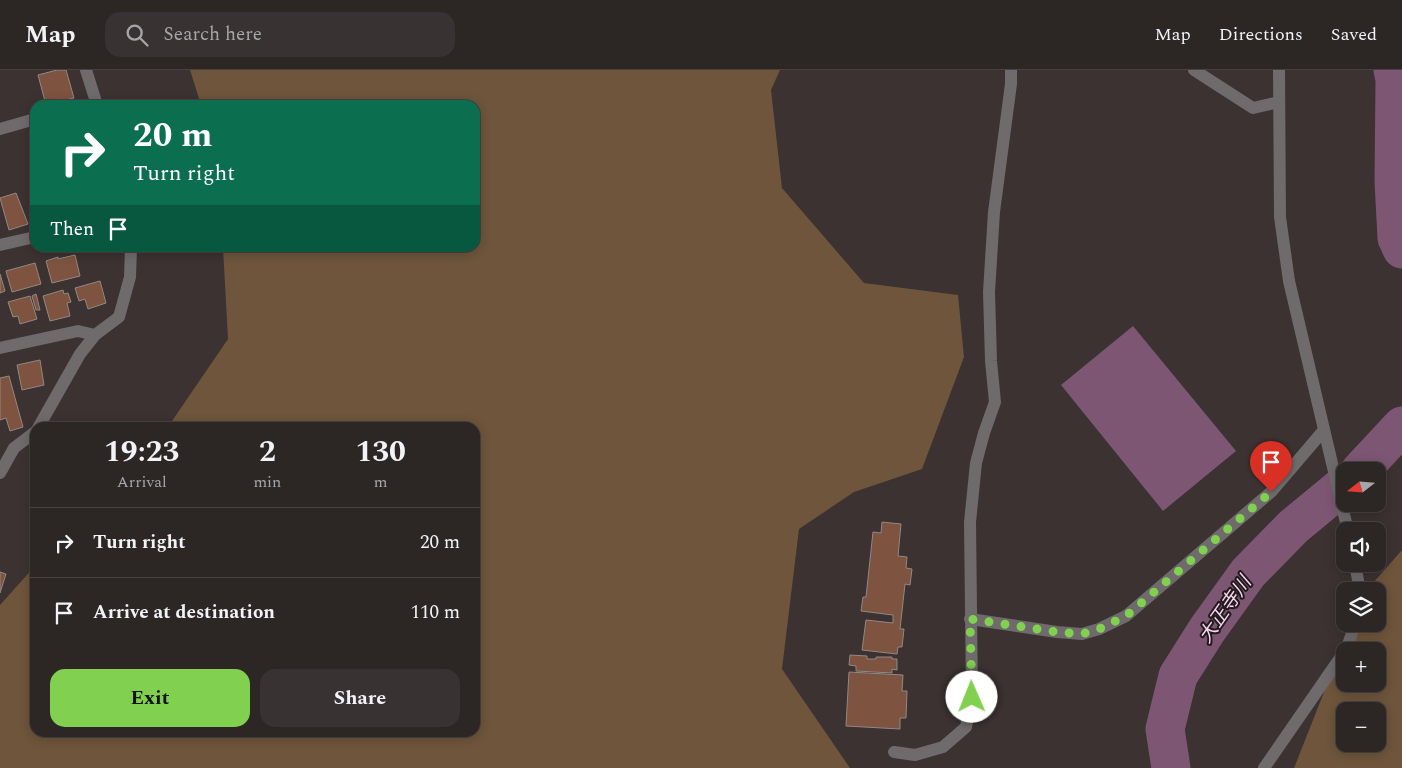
<!DOCTYPE html>
<meta charset="utf-8">
<style>
:root{--surface:#2c2625;--page:#383232;--text:#f1f3f6;--muted:#a6a5a7;--line:#484342;--accent:#81d050}
body{margin:0;font-family:Spectral,"Noto Sans JP",serif;background:var(--page);color:var(--text);height:100vh;display:flex;flex-direction:column;font-size:19px;white-space:nowrap}
*{box-sizing:border-box;margin:0}
p{font-size:16px;color:var(--muted)}
.icon{flex:none;width:28px;height:28px;fill:none;stroke:currentColor;stroke-width:2;stroke-linecap:round;stroke-linejoin:round}
.map{position:relative;flex:1;overflow:hidden}
.details{position:absolute;left:30px;top:352px;width:450px;height:315px;display:flex;flex-direction:column;background:var(--surface);border-radius:15px;box-shadow:0 2px 12px #0003,0 0 0 1px var(--line)}
.details>*{flex:none}
.banner{position:absolute;left:30px;top:30px;width:450px;height:152px;border-radius:15px;box-shadow:0 2px 12px #0003,0 0 0 1px var(--line);background:#0b6e4f;color:#fff;overflow:hidden}
.needle{width:32px;rotate:253deg}
.fabs{position:absolute;left:1336px;top:392px;display:grid;gap:10px}
.fabs a{display:grid;place-items:center;width:50px;height:50px;border-radius:10px;background:var(--surface);box-shadow:0 2px 12px #0003,0 0 0 1px var(--line);font-size:25px}
.pin{position:absolute;display:grid;place-items:center;width:42px;height:42px;color:#fff;margin:-51px -21px;border-radius:50% 50% 50% 0;rotate:-45deg;box-shadow:0 0 5px #0007}
.pin .icon{rotate:45deg}
.me{position:absolute;width:55px;margin:-28px;rotate:359deg;stroke-linejoin:round;filter:drop-shadow(0 0 4px #0008)}
.turn{display:flex;align-items:center;gap:18px;height:105px;padding:0 20px;font-size:22px}
.turn .icon{width:65px;height:65px;stroke-width:2.5}
.turn b{display:block;font-size:35px;line-height:42px}
.then{display:flex;align-items:center;height:48px;padding:0 20px;background:#0003;gap:10px;font-size:19px}
.eta{display:flex;justify-content:space-evenly;align-items:center;height:85px;text-align:center}
.eta b{font-size:30px;font-weight:700;line-height:35px}
.cta{display:flex;gap:10px;margin-top:auto;padding:10px 20px}
.cta a{flex:1;height:58px;border-radius:15px;background:var(--accent);color:#111;font-size:20px;font-weight:700;line-height:58px;text-align:center}
.cta a+a{background:var(--page);color:var(--text)}
ul{padding:0;list-style:none}
li{display:flex;align-items:center;gap:15px;height:70px;padding:0 20px;border-top:1px solid var(--line)}
li div{flex:1}
li b{display:block;font-size:19px}
li em{font-style:normal}
header{display:flex;align-items:center;gap:30px;box-sizing:border-box;height:70px;padding:0 25px;background:var(--surface);border-bottom:1px solid var(--line)}
header strong{font-size:24px}
nav{display:flex;gap:28px;margin-inline-start:auto;font-size:18px}
.search{width:350px;height:45px;background:var(--page);display:flex;align-items:center;gap:12px;box-sizing:border-box;padding:0 18px;border-radius:15px;color:var(--muted);font-size:19px}
.map>svg:first-child{display:block}
</style>
<header>
<strong>Map</strong>
<div class="search"><svg class="icon" aria-label="search" viewBox="0 0 24 24"><circle cx="10" cy="10" r="6"/><path d="M15 15l6 6"/></svg>Search here</div>
<nav><a>Map</a><a>Directions</a><a>Saved</a></nav>
</header>
<div class="map">
<svg width="1402" height="698" viewBox="0 0 1402 698">
<rect width="100%" height="100%" fill="#3b3231"/>
<!-- green -->
<g fill="#6e553b" fill-rule="evenodd">
<path d="M190,0H780L771,20L782,118L864,213L958,225L964,287L922,399L854,422L799,459L782,599L850,698H0V535L35,496V662H475V358L166,357L172,351L228,269L223,178H475V35H201Z"/>
<path d="M1402,480V698H1294L1351,554H1378V521H1366ZM1345,581H1378V614H1345ZM1345,641H1378V674H1345Z"/>
</g>
<!-- water -->
<path fill="#7c5672" d="M1133,256L1236,381L1163,441L1061,315Z"/>
<g fill="none" stroke-linecap="round" stroke-linejoin="round">
<!-- river -->
<g stroke="#7c5672" stroke-width="39">
<path d="M1393,0L1395,10L1394,111L1397,168L1402,179"/>
<path d="M1360,401L1402,356"/>
<path d="M1171,698L1165,659L1178,606L1207,560L1248,503L1293,457L1345,414"/>
</g>
</g>
<!-- building -->
<g fill="#7e5340" stroke="#928884">
<path d="M57,0H66L74,28L46,35L38,5Z"/>
<path d="M35,76V94L30,77Z"/>
<path d="M16,123L28,154L9,160L0,128Z"/>
<path d="M75,185L80,206L52,213L46,191L58,187V189Z"/>
<path d="M35,193L41,214L12,222L6,201Z"/>
<path d="M0,204L5,221L0,223Z"/>
<path d="M100,211L106,233L88,239L85,229L79,231L75,218Z"/>
<path d="M63,220L64,224L68,223L71,232L67,233L70,246L50,251L43,226Z"/>
<path d="M36,224L40,240H36L32,226Z"/>
<path d="M30,226L37,249L20,254L18,246L13,247L8,232Z"/>
<path d="M40,290L44,315L22,320L17,295Z"/>
<path d="M9,306L23,357L10,361L6,348L0,350V308Z"/>
<path d="M882,452L901,454L898,486L907,487L906,498L912,499L910,515L905,514L900,559H904L902,577H898L897,584L862,580L866,550L893,553V545L861,541L863,527H866L873,462L881,463Z"/>
<path d="M0,502L6,504L0,523Z"/>
<path d="M850,585L867,586V589H876V587H892V589H897V600L892,599V603L856,601V596L849,595Z"/>
<path d="M849,602L903,605L902,621H907L906,648H900V659L846,656Z"/>
</g>
<g fill="none" stroke-linecap="round" stroke-linejoin="round">
<!-- minor -->
<g stroke="#6f6a6c" stroke-width="12">
<path d="M86,0L97,35"/>
<path d="M1194,0L1253,38L1279,32"/>
<path d="M1279,0L1280,147L1289,211L1348,461"/>
<path d="M0,59L35,49"/>
<path d="M0,175L35,167"/>
<path d="M0,278L78,261L95,265"/>
<path d="M38,358L80,284L95,265L119,247L130,207L131,178"/>
<path d="M0,403L14,378L35,362"/>
<path d="M1355,494L1360,521"/>
<path d="M970,549L1057,562L1082,564L1099,559L1126,546L1271,422L1324,360"/>
<path d="M894,682L915,685L943,677L966,657L972,627L970,452L976,393L984,363L995,332L991,291L989,222L994,142L1011,14V0"/>
<path d="M1264,698L1347,578L1355,554"/>
</g>
</g>
<g fill="none" stroke-linecap="round" stroke-linejoin="round">
<!-- route -->
<path stroke="#81d050" stroke-width="9" stroke-dasharray="0 16.2" d="M972,627L970,549L1057,562L1082,564L1099,559L1126,546L1271,422"/>
</g>
<g text-anchor="middle" stroke-width="4" stroke-linejoin="round" paint-order="stroke">
<!-- water labels -->
<g font-size="19" font-style="italic" fill="#fdd5f2" stroke="#1f1b1b">
<text transform="translate(1224 539) rotate(-55)" y="7">大正寺川</text>
</g>
</g>
</svg>
<div class="fabs">
<a><svg class="needle" viewBox="-14 -14 28 28"><path d="M0-13l5 13h-10z" fill="#e53935"/><path d="M0 13l5-13h-10z" fill="#a6a5a7"/></svg></a>
<a><svg class="icon" aria-label="sound" viewBox="0 0 24 24"><path d="M4 9h4l5-4v14l-5-4H4zM17 9q2 3 0 6"/></svg></a>
<a><svg class="icon" aria-label="layers" viewBox="0 0 24 24"><path d="M12 4l9 5-9 5-9-5zM3 14l9 5 9-5"/></svg></a>
<a>+</a>
<a>−</a>
</div>
<div class="pin" style="left:1271px;top:422px;background:#d93025"><svg class="icon" aria-label="arrive" viewBox="0 0 24 24"><path d="M6 21V4h12l-3 4 3 4H6"/></svg></div>
<svg class="me" style="left:972px;top:627px" viewBox="-20 -20 40 40"><circle r="19" fill="#fff"/><path d="M0-13L10 11 0 6-10 11z" fill="#81d050"/></svg>
<div class="banner">
<div class="turn"><svg class="icon" aria-label="right" viewBox="0 0 24 24"><path d="M7 20v-9h11M14 6l5 5-5 5"/></svg><div><b>20 m</b>Turn right</div></div>
<div class="then">Then<svg class="icon" aria-label="arrive" viewBox="0 0 24 24"><path d="M6 21V4h12l-3 4 3 4H6"/></svg></div>
</div>
<section class="details">
<div class="eta">
<div><b>19:23</b><p>Arrival</p></div>
<div><b>2</b><p>min</p></div>
<div><b>130</b><p>m</p></div>
</div>
<ul>
<li><svg class="icon" aria-label="right" viewBox="0 0 24 24"><path d="M7 20v-9h11M14 6l5 5-5 5"/></svg><div><b>Turn right</b></div><em>20 m</em></li>
<li><svg class="icon" aria-label="arrive" viewBox="0 0 24 24"><path d="M6 21V4h12l-3 4 3 4H6"/></svg><div><b>Arrive at destination</b></div><em>110 m</em></li>
</ul>
<div class="cta"><a>Exit</a><a>Share</a></div>
</section>
</div>
